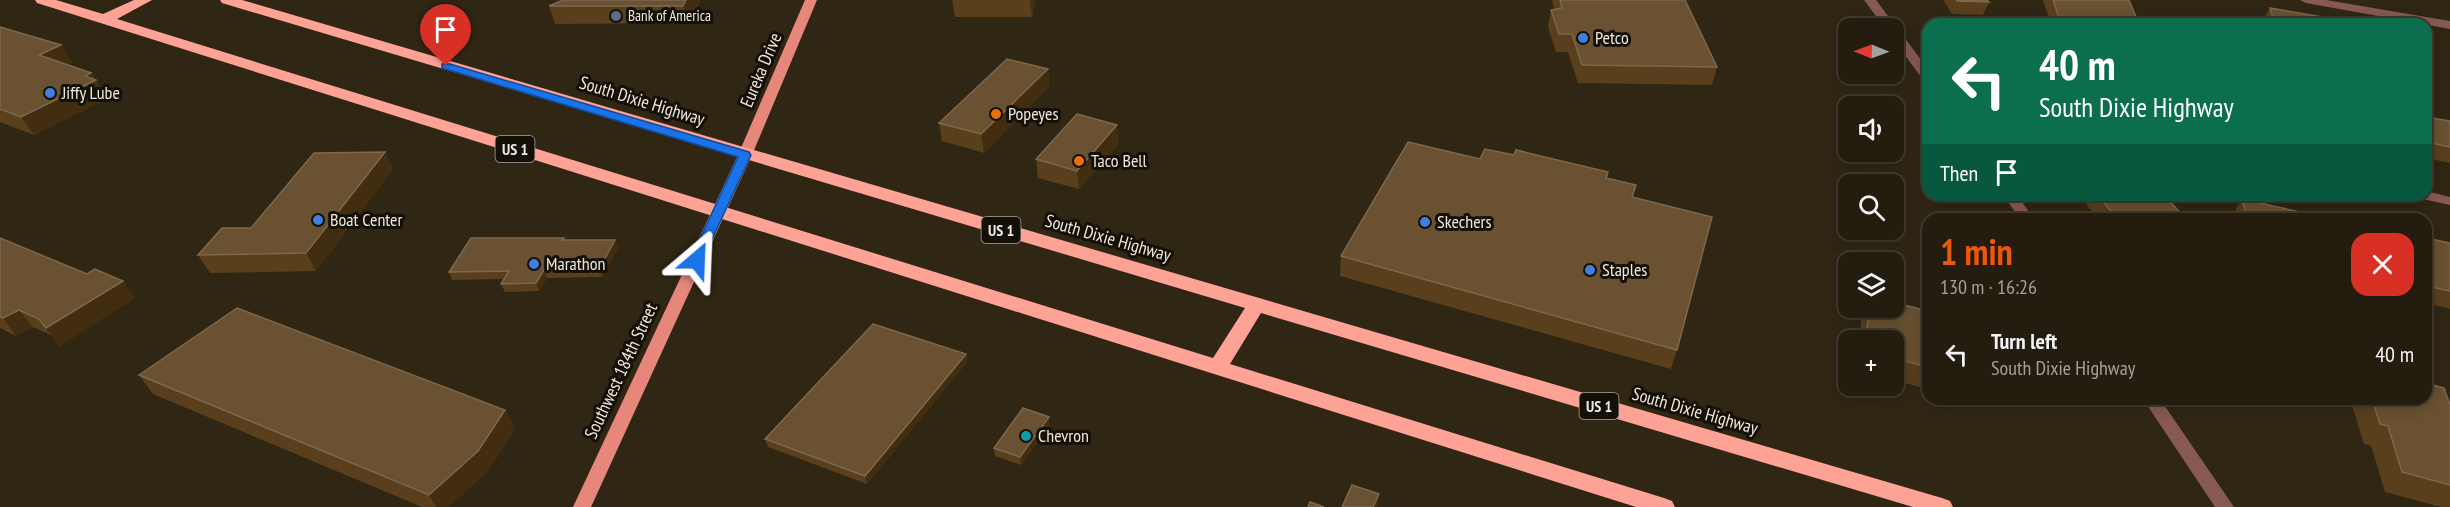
<!DOCTYPE html>
<meta charset="utf-8">
<style>
:root{--surface:#241c0f;--page:#30291d;--text:#f1f3f6;--muted:#a3a19e;--line:#413a2f;--accent:#ea580c}
body{margin:0;font-family:"PT Sans Narrow",sans-serif;background:var(--page);color:var(--text);height:100vh;display:flex;flex-direction:column;font-size:22px;white-space:nowrap}
*{box-sizing:border-box;margin:0}
p{font-size:20px;color:var(--muted)}
.icon{flex:none;width:33px;height:33px;fill:none;stroke:currentColor;stroke-width:2;stroke-linecap:round;stroke-linejoin:round}
.map{position:relative;flex:1;overflow:hidden}
.side{position:absolute;left:1922px;top:213px;width:510px;height:192px;display:flex;flex-direction:column;background:var(--surface);border-radius:18px;box-shadow:0 3px 15px #0003,0 0 0 2px var(--line)}
.side>*{flex:none}
.hud{position:absolute;left:1922px;top:18px;width:510px;height:183px;border-radius:18px;box-shadow:0 3px 15px #0003,0 0 0 2px var(--line);background:#0b6e4f;color:#fff;overflow:hidden}
.needle{width:39px;rotate:271deg}
.tools{position:absolute;left:1838px;top:18px;display:grid;gap:12px}
.tools a{display:grid;place-items:center;width:66px;height:66px;border-radius:12px;background:var(--surface);box-shadow:0 3px 15px #0003,0 0 0 2px var(--line);font-size:30px}
.pin{position:absolute;display:grid;place-items:center;width:51px;height:51px;color:#fff;margin:-62px -26px;border-radius:50% 50% 50% 0;rotate:-45deg;box-shadow:0 0 6px #0007}
.pin .icon{rotate:45deg}
.me{position:absolute;width:66px;margin:-33px;rotate:26deg;stroke-linejoin:round;filter:drop-shadow(0 0 4px #0008)}
.turn{display:flex;align-items:center;gap:21px;height:126px;padding:0 18px;font-size:27px}
.turn .icon{width:78px;height:78px;stroke-width:2.5}
.turn b{display:block;font-size:42px;line-height:51px}
.then{display:flex;align-items:center;height:57px;padding:0 18px;background:#0003;gap:12px;font-size:22px}
.round{display:grid;place-items:center;flex:none;width:63px;height:63px;border-radius:18px;background:var(--page)}
.head{display:flex;align-items:center;justify-content:space-between;height:102px;padding:0 18px}
h1{font-size:36px;font-weight:700;line-height:45px;color:var(--accent)}
ul{padding:0;list-style:none}
li{display:flex;align-items:center;gap:18px;height:78px;padding:0 18px}
li div{flex:1}
li b{display:block;font-size:22px}
li em{font-style:normal}
.map>svg:first-child{display:block}
</style>
<div class="map">
<svg width="2450" height="507" viewBox="0 0 2450 507">
<rect width="100%" height="100%" fill="#302614"/>
<g fill="none" stroke-linecap="round" stroke-linejoin="round">
<!-- minor -->
<g fill="#875952" fill-rule="evenodd">
<path d="M1864,0H1876L1928,69V82L1924,81L1893,39V28H1885Z"/>
<path d="M2300,0H2326L2450,21V29L2306,3Z"/>
<path d="M2426,191L2450,197V205L2418,198L2416,195H2426Z"/>
<path d="M2003,195H2017L2034,219H2020Z"/>
<path d="M2143,399H2160L2234,507H2215Z"/>
</g>
<!-- major -->
<path fill="#e7877b" fill-rule="evenodd" d="M805,0H817L752,155L591,507H573L738,155Z"/>
<!-- highway -->
<path fill="#ffa296" fill-rule="evenodd" d="M35,0H56L103,14L134,0H152L117,19L1213,358L1245,308L222,3L220,0H242L1942,498L1950,501L1953,507H1913L1261,313L1230,364L1664,498L1672,501L1675,507H1636L37,3Z"/>
</g>
<!-- wall -->
<g fill="#593f1c">
<path d="M701,0L688,23L555,24L549,6Z"/>
<path d="M952,0H1036L1032,17H955Z"/>
<path d="M1552,0H1685L1717,67L1712,85L1578,83L1568,52H1556L1548,27L1551,10L1554,9Z"/>
<path d="M1943,0H1987L1989,2L1983,15L1952,14Z"/>
<path d="M2043,0H2129L2139,24H2051Z"/>
<path d="M2270,8L2363,24H2263L2262,21Z"/>
<path d="M0,27L61,45L72,63L67,65L91,73L108,98L34,135L0,122Z"/>
<path d="M1048,69L1049,87L984,153L942,141L939,123Z"/>
<path d="M2426,117L2450,121V163L2426,158Z"/>
<path d="M1119,143L1079,189L1038,178L1036,159Z"/>
<path d="M1514,155L1608,172L1607,178L1633,197L1677,350L1671,369L1340,276L1341,256Z"/>
<path d="M393,169L316,271L210,273L198,255L251,228Z"/>
<path d="M2090,195H2164L2186,219H2098L2086,204Z"/>
<path d="M2242,199L2331,219H2235L2233,214Z"/>
<path d="M0,238L135,298L59,346L51,335L33,327L16,336L0,328Z"/>
<path d="M564,238L565,240H615L618,248L602,277L547,278L539,291L505,292L501,284L504,279L452,280L449,272Z"/>
<path d="M2426,238L2450,243V309L2426,303Z"/>
<path d="M1866,308H1893L1928,311V389L1893,380V340H1859L1862,316Z"/>
<path d="M966,354L967,362L867,484L768,447L765,439Z"/>
<path d="M139,375L505,410L515,429L488,471L449,507H422L153,394Z"/>
<path d="M1965,399H1977L1975,402Z"/>
<path d="M2350,399H2426L2450,405V507H2441L2385,492L2371,446L2364,444Z"/>
<path d="M1050,425L1021,465L995,456L994,448Z"/>
</g>
<!-- shaded-wall -->
<g fill="#422d10">
<path d="M686,0H701L688,23L683,6Z"/>
<path d="M1030,0H1036L1032,17Z"/>
<path d="M61,45L72,63L51,73L39,55Z"/>
<path d="M1048,69L1049,87L984,153L981,134Z"/>
<path d="M91,73L95,81L96,80L108,98L34,135L21,117Z"/>
<path d="M1117,125L1119,143L1079,189L1077,171Z"/>
<path d="M385,152L393,169L316,271L306,253Z"/>
<path d="M615,240L618,248L602,277L599,269Z"/>
<path d="M544,270L547,278L539,291L536,283Z"/>
<path d="M123,281L135,298L59,346L46,328Z"/>
<path d="M19,310L33,327L16,336L3,318Z"/>
<path d="M966,354L967,362L867,484L865,476Z"/>
<path d="M505,410L515,429L488,471L449,507H436L429,495Z"/>
<path d="M1049,417L1050,425L1021,465L1020,457Z"/>
<path d="M1379,494L1378,507H1373Z"/>
</g>
<!-- building -->
<g fill="#695131" stroke="#7e684c" stroke-width="1.5">
<path d="M563,0H686L683,6H549Z"/>
<path d="M1560,0H1685L1717,67L1582,65L1572,34H1559L1551,10L1562,8Z"/>
<path d="M1956,0H1987L1989,2L1957,1Z"/>
<path d="M2053,0H2129L2139,24H2061Z"/>
<path d="M2270,8L2363,24H2275Z"/>
<path d="M0,27L61,45L39,55L91,73L85,76L96,80L21,117L0,109Z"/>
<path d="M1007,59L1048,69L981,134L939,123Z"/>
<path d="M1077,114L1117,125L1077,171L1036,159Z"/>
<path d="M2426,117L2450,121V147L2426,142Z"/>
<path d="M1408,142L1480,159L1485,149L1514,155L1516,150L1608,172L1606,178L1636,185L1632,197L1712,217L1677,350L1341,256Z"/>
<path d="M385,152L306,253L198,255L222,228H251L314,153Z"/>
<path d="M2097,195H2164L2186,219H2118Z"/>
<path d="M2242,199L2322,217L2331,219H2247Z"/>
<path d="M0,238L87,274L95,269L123,281L46,328L39,319L19,310L3,318L0,317Z"/>
<path d="M471,238H564L562,240H615L599,269L544,270L536,283L501,284L509,271L449,272Z"/>
<path d="M2426,238L2450,243V291L2426,286Z"/>
<path d="M1893,302L1928,311V367L1893,358V340H1866L1869,308H1893Z"/>
<path d="M237,308L505,410L478,451L429,495L139,375Z"/>
<path d="M873,324L966,354L865,476L765,439Z"/>
<path d="M2426,383L2444,388L2450,405V485L2402,472L2388,426L2380,424L2372,399H2426Z"/>
<path d="M1023,408L1049,417L1020,457L994,448Z"/>
<path d="M1352,485L1379,494L1373,507H1342Z"/>
<path d="M1310,502L1324,507H1308Z"/>
</g>
<!-- route -->
<path fill="#1a73e8" stroke="#114b97" stroke-width="1.5" d="M442,64H450L749,152L751,155L701,263H692L690,260L738,157L442,68Z"/>
<!-- markers -->
<circle fill="#5c6f8a" stroke="#141008" stroke-width="2" cx="616" cy="16" r="6"/>
<g fill="#3f7fe0" stroke="#141008" stroke-width="2">
<circle cx="1583" cy="38" r="6"/>
<circle cx="50" cy="93" r="6"/>
<circle cx="318" cy="220" r="6"/>
<circle cx="1425" cy="222" r="6"/>
<circle cx="534" cy="264" r="6"/>
<circle cx="1590" cy="270" r="6"/>
</g>
<g fill="#e8710a" stroke="#141008" stroke-width="2">
<circle cx="996" cy="114" r="6"/>
<circle cx="1079" cy="161" r="6"/>
</g>
<circle fill="#0f9aa8" stroke="#141008" stroke-width="2" cx="1026" cy="436" r="6"/>
<g text-anchor="middle" stroke-width="6" stroke-linejoin="round" paint-order="stroke">
<!-- far-poi labels -->
<g font-size="15" fill="#eee7dc" stroke="#141008" text-anchor="start">
<text x="628" y="21">Bank of America</text>
</g>
<!-- shield labels -->
<g fill="#141008" stroke="#ada69c" stroke-width="1.5">
<rect x="495.5" y="136" width="39" height="26" rx="4.5"/>
<rect x="981.5" y="217" width="39" height="26" rx="4.5"/>
<rect x="1579.5" y="393" width="39" height="26" rx="4.5"/>
</g>
<g font-size="16" font-weight="bold" fill="#eee7dc">
<text x="515" y="155">US 1</text>
<text x="1001" y="236">US 1</text>
<text x="1599" y="412">US 1</text>
</g>
<!-- poi labels -->
<g font-size="18" fill="#eee7dc" stroke="#141008" text-anchor="start">
<text x="1595" y="44">Petco</text>
<text x="62" y="99">Jiffy Lube</text>
<text x="1008" y="120">Popeyes</text>
<text x="1091" y="167">Taco Bell</text>
<text x="330" y="226">Boat Center</text>
<text x="1437" y="228">Skechers</text>
<text x="546" y="270">Marathon</text>
<text x="1602" y="276">Staples</text>
<text x="1038" y="442">Chevron</text>
</g>
<!-- street labels -->
<g font-size="18" fill="#eee7dc" stroke="#141008">
<text transform="translate(761 70) rotate(-67)" y="6">Eureka Drive</text>
<text transform="translate(642 101) rotate(17)" y="6">South Dixie Highway</text>
<text transform="translate(1108 238) rotate(16)" y="6">South Dixie Highway</text>
<text transform="translate(621 371) rotate(-65)" y="6">Southwest 184th Street</text>
<text transform="translate(1695 411) rotate(16)" y="6">South Dixie Highway</text>
</g>
</g>
</svg>
<div class="tools">
<a><svg class="needle" viewBox="-14 -14 28 28"><path d="M0-13l5 13h-10z" fill="#e53935"/><path d="M0 13l5-13h-10z" fill="#a3a19e"/></svg></a>
<a><svg class="icon" aria-label="sound" viewBox="0 0 24 24"><path d="M4 9h4l5-4v14l-5-4H4zM17 9q2 3 0 6"/></svg></a>
<a><svg class="icon" aria-label="search" viewBox="0 0 24 24"><circle cx="10" cy="10" r="6"/><path d="M15 15l6 6"/></svg></a>
<a><svg class="icon" aria-label="layers" viewBox="0 0 24 24"><path d="M12 4l9 5-9 5-9-5zM3 14l9 5 9-5"/></svg></a>
<a>+</a>
</div>
<div class="pin" style="left:446px;top:66px;background:#d93025"><svg class="icon" aria-label="arrive" viewBox="0 0 24 24"><path d="M6 21V4h12l-3 4 3 4H6"/></svg></div>
<svg class="me" style="left:697px;top:260px" viewBox="-20 -20 40 40"><path d="M0-17L14 15 0 8-14 15z" fill="#1a73e8" stroke="#fff" stroke-width="4"/></svg>
<div class="hud">
<div class="turn"><svg class="icon" aria-label="left" viewBox="0 0 24 24"><path d="M17 20v-9H6M10 6l-5 5 5 5"/></svg><div><b>40 m</b>South Dixie Highway</div></div>
<div class="then">Then<svg class="icon" aria-label="arrive" viewBox="0 0 24 24"><path d="M6 21V4h12l-3 4 3 4H6"/></svg></div>
</div>
<section class="side">
<div class="head"><div><h1>1 min</h1><p>130 m · 16:26</p></div><a class="round" style="background:#d93025;color:#fff"><svg class="icon" aria-label="close" viewBox="0 0 24 24"><path d="M6 6l12 12M18 6L6 18"/></svg></a></div>
<ul>
<li><svg class="icon" aria-label="left" viewBox="0 0 24 24"><path d="M17 20v-9H6M10 6l-5 5 5 5"/></svg><div><b>Turn left</b><p>South Dixie Highway</p></div><em>40 m</em></li>
</ul>
</section>
</div>
